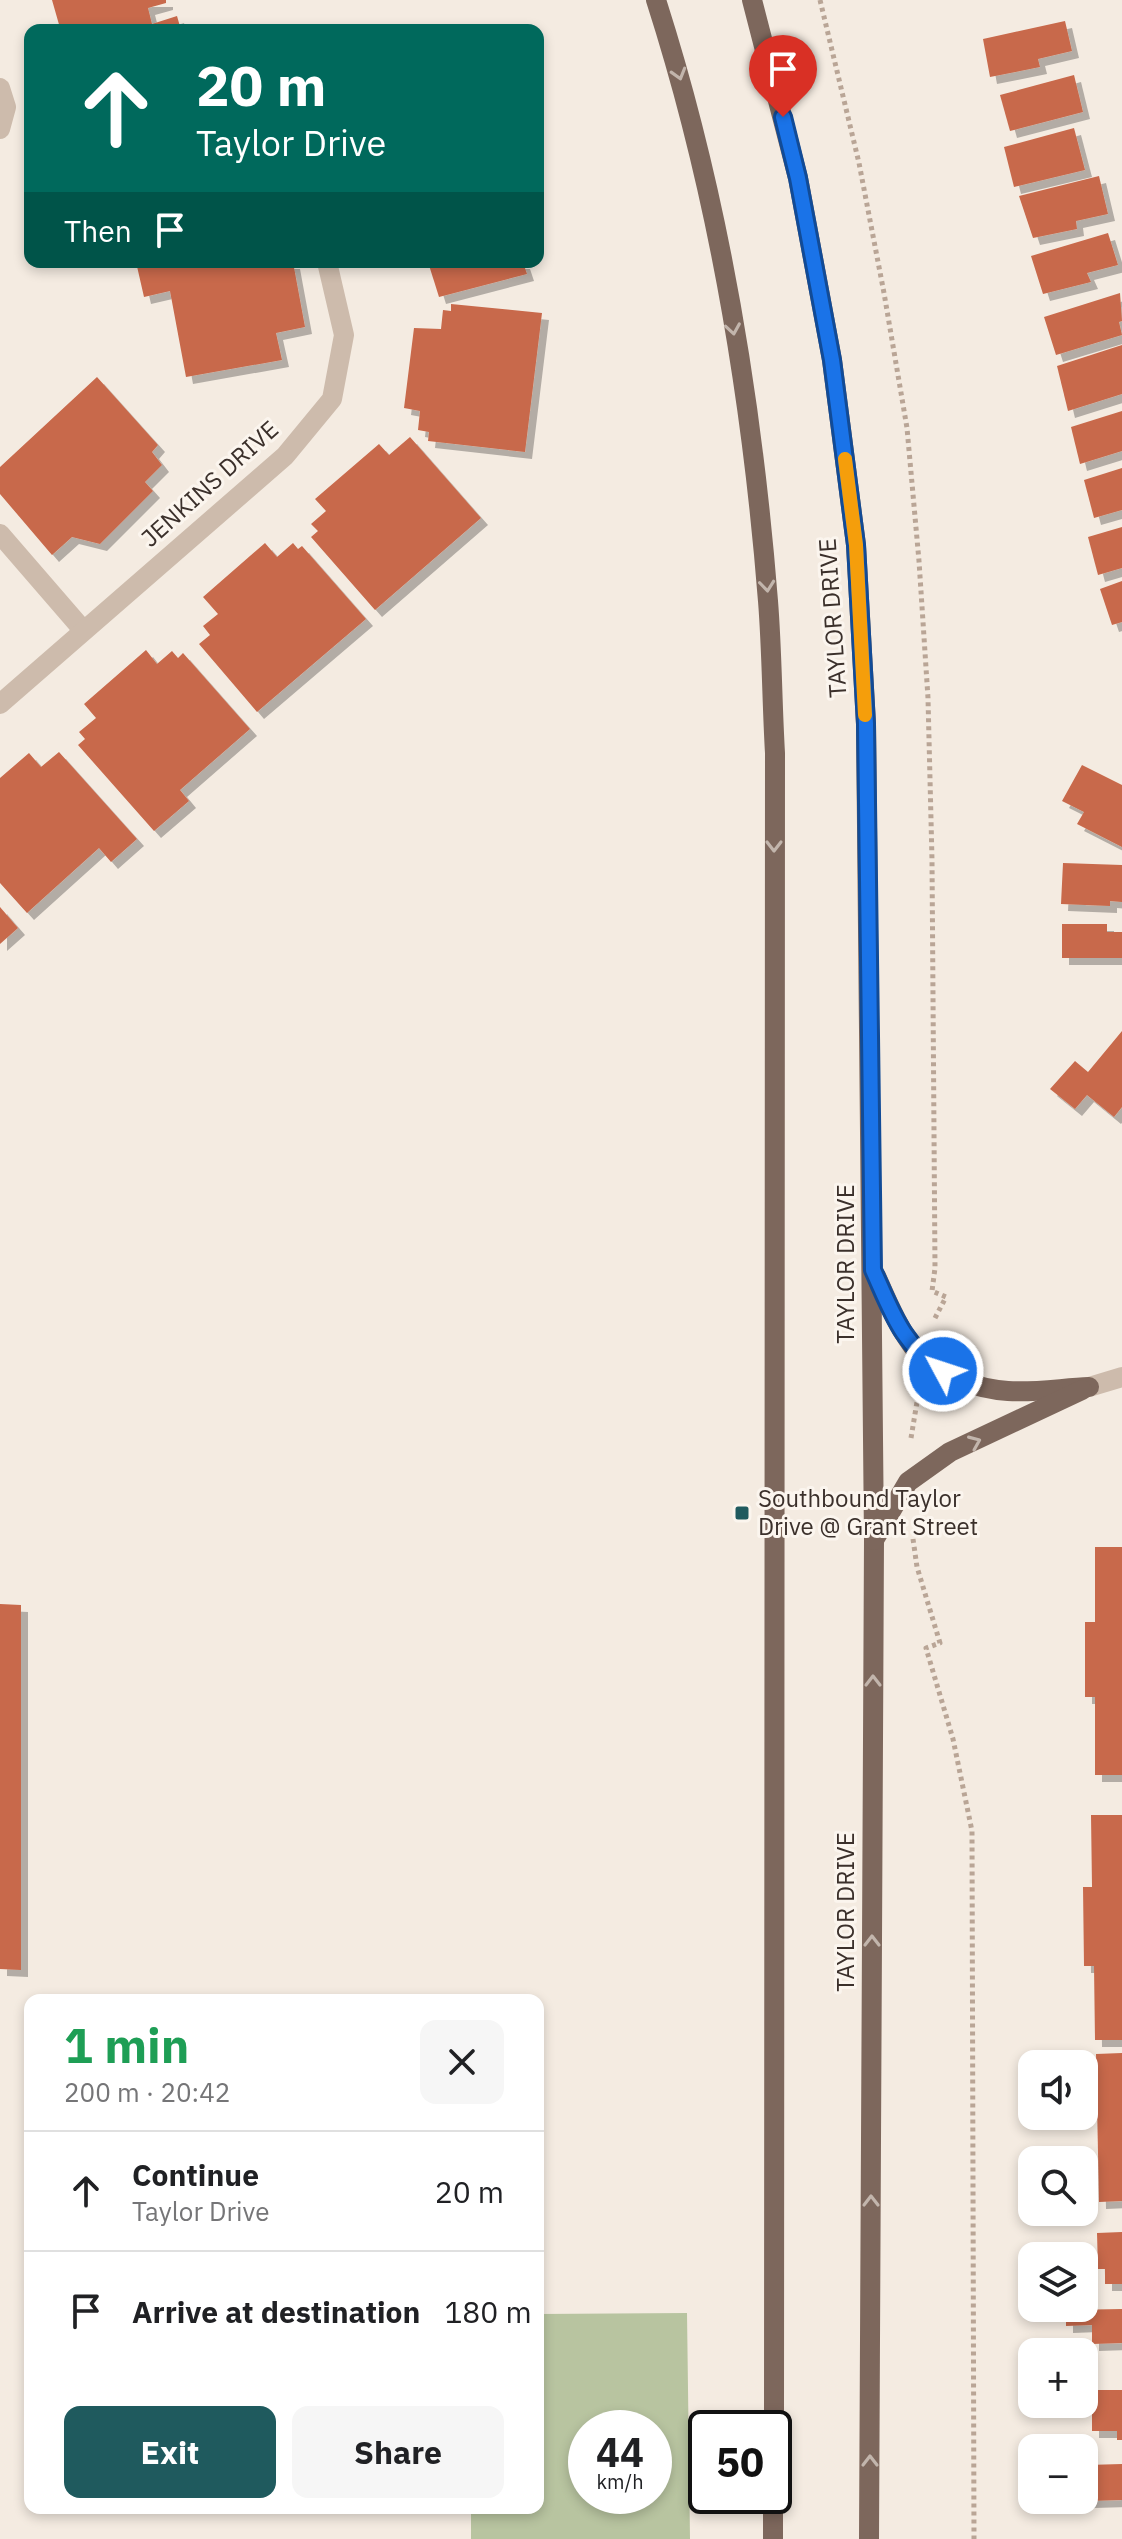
<!DOCTYPE html>
<meta charset="utf-8">
<style>
:root{--surface:#fff;--page:#f6f6f6;--text:#202124;--muted:#757577;--line:#e0e0e0;--accent:#1f5a5e}
body{margin:0;font-family:"IBM Plex Sans",sans-serif;background:var(--page);color:var(--text);height:100vh;display:flex;flex-direction:column;font-size:30px;white-space:nowrap}
*{box-sizing:border-box;margin:0}
p{font-size:26px;color:var(--muted)}
.icon{flex:none;width:44px;height:44px;fill:none;stroke:currentColor;stroke-width:2;stroke-linecap:round;stroke-linejoin:round}
.map{position:relative;flex:1;overflow:hidden}
.drawer{position:absolute;left:24px;top:1994px;width:520px;height:520px;display:flex;flex-direction:column;background:var(--surface);border-radius:16px;box-shadow:0 4px 12px #0003}
.drawer>*{flex:none}
.top-card{position:absolute;left:24px;top:24px;width:520px;height:244px;border-radius:16px;box-shadow:0 4px 12px #0003;background:#00695c;color:#fff;overflow:hidden}
.fabs{position:absolute;left:1018px;top:2050px;display:grid;gap:16px}
.fabs a{display:grid;place-items:center;width:80px;height:80px;border-radius:16px;background:var(--surface);box-shadow:0 4px 12px #0003;font-size:40px}
.speed{position:absolute;left:568px;top:2410px;display:flex;gap:16px;font-size:40px;font-weight:700;text-align:center}
.speed>*{display:grid;place-content:center;width:104px;height:104px;border-radius:50%;background:var(--surface);box-shadow:0 4px 12px #0003;line-height:1}
.speed small{font-size:20px;font-weight:400}
.speed .limit{border:4px solid #111;border-radius:12px;background:#fff;color:#111}
.pin{position:absolute;display:grid;place-items:center;width:68px;height:68px;color:#fff;margin:-82px -34px;border-radius:50% 50% 50% 0;rotate:-45deg;box-shadow:0 0 8px #0007}
.pin .icon{rotate:45deg}
.me{position:absolute;width:88px;margin:-44px;rotate:310deg;stroke-linejoin:round;filter:drop-shadow(0 0 6px #0008)}
.turn{display:flex;align-items:center;gap:28px;height:168px;padding:0 40px;font-size:36px}
.turn .icon{width:104px;height:104px;stroke-width:2.5}
.turn b{display:block;font-size:56px;line-height:68px}
.then{display:flex;align-items:center;height:76px;padding:0 40px;background:#0003;gap:16px;font-size:30px}
.round{display:grid;place-items:center;flex:none;width:84px;height:84px;border-radius:16px;background:var(--page)}
.overview{display:flex;align-items:center;justify-content:space-between;height:136px;padding:0 40px}
h1{font-size:48px;font-weight:700;line-height:60px;color:#1e9e55}
.primary-button{display:flex;gap:16px;margin-top:auto;padding:16px 40px}
.primary-button a{flex:1;height:92px;border-radius:16px;background:var(--accent);color:#fff;font-size:32px;font-weight:700;line-height:92px;text-align:center}
.primary-button a+a{background:var(--page);color:var(--text)}
ul{padding:0;list-style:none}
li{display:flex;align-items:center;gap:24px;height:120px;padding:0 40px;border-top:2px solid var(--line)}
li div{flex:1}
li b{display:block;font-size:30px}
li em{font-style:normal}
.map>svg:first-child{display:block}
</style>
<div class="map">
<svg width="1122" height="2539" viewBox="0 0 1122 2539">
<defs>
<filter id="shadow"><feDropShadow dx="7" dy="7" stdDeviation="0" flood-color="#0004"/></filter>
</defs>
<rect width="100%" height="100%" fill="#f4ebe1"/>
<!-- green -->
<path fill="#b8c4a0" fill-rule="evenodd" d="M687,2313L690,2539H471V2508H538V2314ZM586,2428H654V2496H586Z"/>
<!-- building -->
<g fill="#c8694b" filter="url(#shadow)">
<path d="M52,0H166V3L148,8L152,24L177,16L181,30H54L60,28Z"/>
<path d="M1065,21L1072,51L1038,59L1040,67L990,77L983,39Z"/>
<path d="M1074,75L1083,112L1010,131L1000,95Z"/>
<path d="M1074,128L1085,170L1014,187L1004,147Z"/>
<path d="M1099,176L1108,214L1076,221L1077,229L1033,238L1019,196Z"/>
<path d="M1108,233L1118,265L1087,273L1091,282L1043,294L1031,256Z"/>
<path d="M136,262H293L305,327L276,333L282,360L186,377L170,291L144,297Z"/>
<path d="M428,262H523L527,274L439,297Z"/>
<path d="M1120,293L1122,321L1119,322L1122,335L1056,355L1044,317Z"/>
<path d="M451,304L542,313L525,452L428,441L429,432L418,430L420,411L404,408L414,328L441,329L443,310L451,311Z"/>
<path d="M1122,345V394L1068,411L1057,366Z"/>
<path d="M97,377L158,445L152,452L162,465L145,482L153,491L100,544L72,537L52,555L0,494V467Z"/>
<path d="M1122,411V451L1080,464L1071,427Z"/>
<path d="M410,437L481,518L375,610L311,537L318,531L311,524L326,511L315,499L379,444L389,455Z"/>
<path d="M1122,468V510L1094,518L1084,480Z"/>
<path d="M1122,527V568L1098,575L1088,537Z"/>
<path d="M265,543L277,557L293,543L298,549L302,546L366,619L257,712L199,644L210,635L203,626L218,614L203,597Z"/>
<path d="M1122,581V622L1112,625L1100,589Z"/>
<path d="M146,650L157,664L172,651L178,658L183,653L250,729L180,790L189,801L154,831L78,745L85,739L79,732L96,718L84,704Z"/>
<path d="M59,752L137,839L111,862L99,848L27,913L0,883V778L29,753L41,767Z"/>
<path d="M1082,765L1122,785V847L1077,824L1084,812L1062,801Z"/>
<path d="M1063,863L1122,865V902L1110,901V906L1061,904Z"/>
<path d="M0,907L18,928L0,944Z"/>
<path d="M1062,924H1107V932H1122V958H1062Z"/>
<path d="M1122,1031V1107L1114,1117L1087,1095L1075,1109L1050,1089L1075,1061L1088,1072Z"/>
<path d="M1095,1547H1122V1775H1095V1697H1085V1622H1095Z"/>
<path d="M0,1604L21,1605V1970L0,1969Z"/>
<path d="M1091,1815H1122V2040H1095L1094,1966H1084L1083,1887H1092Z"/>
<path d="M1122,2053V2201L1099,2202L1096,2054Z"/>
<path d="M1122,2232V2284H1105V2269H1098L1097,2233Z"/>
<path d="M1122,2309V2343L1092,2344V2325L1066,2326V2310Z"/>
<path d="M1092,2390H1122V2440H1117V2431H1092Z"/>
<path d="M1122,2464V2500L1087,2501V2465Z"/>
</g>
<g fill="none" stroke-linecap="round" stroke-linejoin="round">
<!-- path -->
<g stroke="#b9a596" stroke-width="5" stroke-dasharray="4 4" stroke-linecap="butt">
<path d="M820,0L859,163L884,293L907,428L919,561L928,698L932,860L935,1268L932,1291L946,1297L934,1320"/>
<path d="M911,1438L918,1396"/>
<path d="M913,1539L917,1567L940,1643L926,1648L953,1739L972,1831L974,2539"/>
</g>
<!-- minor -->
<g stroke="#cdbbac" stroke-width="20">
<path d="M0,88L6,107L0,129"/>
<path d="M0,534L83,630"/>
<path d="M0,704L285,456L332,399L344,335L327,262"/>
<path d="M1089,1387L1122,1377"/>
</g>
<!-- major -->
<g stroke="#7d675c" stroke-width="20">
<path d="M656,0C718,193 752,399 768,601C772,651 772,702 775,753L774,2428"/>
<path d="M752,0L798,178L832,360L856,545L866,724L874,1540L869,2539"/>
<path d="M876,1276C888,1303 899,1330 918,1353C937,1376 979,1389 1008,1391C1034,1393 1063,1388 1089,1387"/>
<path d="M874,1540L908,1482L950,1452L1082,1390"/>
<path d="M773,2539V2496"/>
</g>
</g>
<!-- one-way arrows -->
<defs><path id="oneway-chevron" d="M-2-3.5L2.5 0L-2 3.5" fill="none" stroke-width="1.6" stroke-linecap="round" stroke-linejoin="round" transform="scale(2)"/></defs>
<g stroke="#c2b5ac">
<use href="#oneway-chevron" transform="translate(679 74) rotate(74)"/>
<use href="#oneway-chevron" transform="translate(733 329) rotate(81)"/>
<use href="#oneway-chevron" transform="translate(767 586) rotate(84)"/>
<use href="#oneway-chevron" transform="translate(774 846) rotate(90)"/>
<use href="#oneway-chevron" transform="translate(975 1442) rotate(-23)"/>
<use href="#oneway-chevron" transform="translate(873 1681) rotate(-90)"/>
<use href="#oneway-chevron" transform="translate(872 1941) rotate(-90)"/>
<use href="#oneway-chevron" transform="translate(871 2201) rotate(-90)"/>
<use href="#oneway-chevron" transform="translate(870 2461) rotate(-90)"/>
</g>
<g fill="none" stroke-linecap="round" stroke-linejoin="round">
<defs>
<path id="route" d="M783,117L798,178L832,360L856,545L866,724L873,1270C892,1312 902,1345 943,1371"/>
</defs>
<!-- route casing -->
<use href="#route" stroke="#114b97" stroke-width="20"/>
<!-- route -->
<use href="#route" stroke="#1a73e8" stroke-width="14"/>
<!-- slow -->
<path stroke="#f59e0b" stroke-width="14" d="M845,459L856,545L865,715"/>
</g>
<!-- markers -->
<rect fill="#1f5a5e" stroke="#fbf5ee" stroke-width="3" x="734" y="1505" width="16" height="16" rx="4"/>
<g text-anchor="middle" stroke-width="6" stroke-linejoin="round" paint-order="stroke">
<!-- street labels -->
<g font-size="24" fill="#3b302b" stroke="#fbf5ee">
<text transform="translate(210 484) rotate(-42)" y="8">JENKINS DRIVE</text>
<text transform="translate(833 618) rotate(-94)" y="8">TAYLOR DRIVE</text>
<text transform="translate(846 1264) rotate(-90)" y="8">TAYLOR DRIVE</text>
<text transform="translate(846 1912) rotate(-90)" y="8">TAYLOR DRIVE</text>
</g>
<!-- poi labels -->
<g font-size="24" fill="#3b302b" stroke="#fbf5ee" text-anchor="start">
<text x="758" y="1507">Southbound Taylor<tspan x="758" dy="28">Drive @ Grant Street</tspan></text>
</g>
</g>
</svg>
<div class="fabs">
<a><svg class="icon" aria-label="sound" viewBox="0 0 24 24"><path d="M4 9h4l5-4v14l-5-4H4zM17 9q2 3 0 6"/></svg></a>
<a><svg class="icon" aria-label="search" viewBox="0 0 24 24"><circle cx="10" cy="10" r="6"/><path d="M15 15l6 6"/></svg></a>
<a><svg class="icon" aria-label="layers" viewBox="0 0 24 24"><path d="M12 4l9 5-9 5-9-5zM3 14l9 5 9-5"/></svg></a>
<a>+</a>
<a>−</a>
</div>
<div class="speed"><div>44<small>km/h</small></div><div class="limit">50</div></div>
<div class="pin" style="left:783px;top:117px;background:#d93025"><svg class="icon" aria-label="arrive" viewBox="0 0 24 24"><path d="M6 21V4h12l-3 4 3 4H6"/></svg></div>
<svg class="me" style="left:943px;top:1371px" viewBox="-20 -20 40 40"><circle r="17" fill="#1a73e8" stroke="#fff" stroke-width="3"/><path d="M0-11L8 9 0 5-8 9z" fill="#fff"/></svg>
<div class="top-card">
<div class="turn"><svg class="icon" aria-label="ahead" viewBox="0 0 24 24"><path d="M12 20V5M6 11l6-6 6 6"/></svg><div><b>20 m</b>Taylor Drive</div></div>
<div class="then">Then<svg class="icon" aria-label="arrive" viewBox="0 0 24 24"><path d="M6 21V4h12l-3 4 3 4H6"/></svg></div>
</div>
<section class="drawer">
<div class="overview"><div><h1>1 min</h1><p>200 m · 20:42</p></div><a class="round"><svg class="icon" aria-label="close" viewBox="0 0 24 24"><path d="M6 6l12 12M18 6L6 18"/></svg></a></div>
<ul>
<li><svg class="icon" aria-label="ahead" viewBox="0 0 24 24"><path d="M12 20V5M6 11l6-6 6 6"/></svg><div><b>Continue</b><p>Taylor Drive</p></div><em>20 m</em></li>
<li><svg class="icon" aria-label="arrive" viewBox="0 0 24 24"><path d="M6 21V4h12l-3 4 3 4H6"/></svg><div><b>Arrive at destination</b></div><em>180 m</em></li>
</ul>
<div class="primary-button"><a>Exit</a><a>Share</a></div>
</section>
</div>
